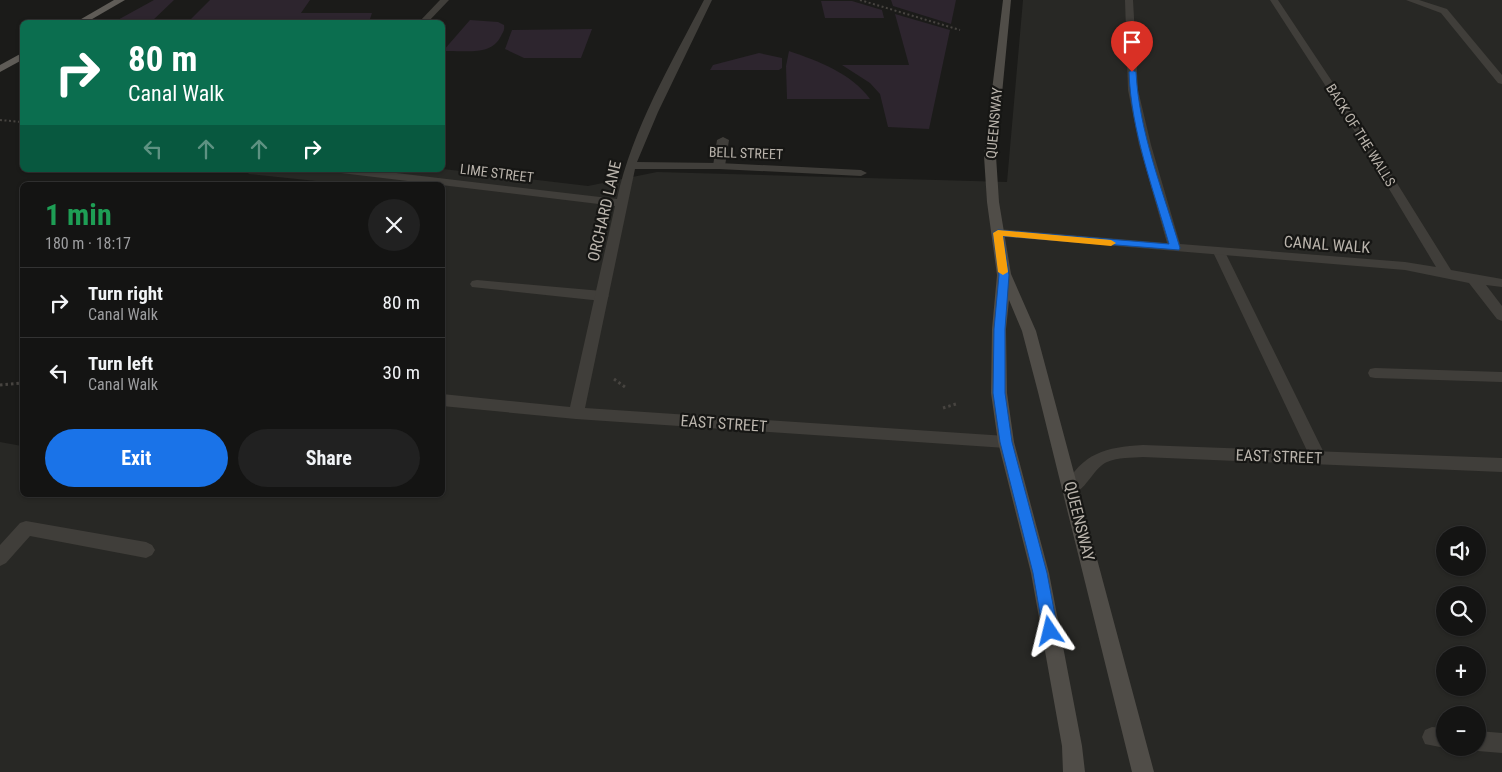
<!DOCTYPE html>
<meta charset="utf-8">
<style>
:root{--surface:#141413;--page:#212121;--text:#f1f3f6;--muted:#9d9ea0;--line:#333;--accent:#1a73e8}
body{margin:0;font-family:"Roboto Condensed",sans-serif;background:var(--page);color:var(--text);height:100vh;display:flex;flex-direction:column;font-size:19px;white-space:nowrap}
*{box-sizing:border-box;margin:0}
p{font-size:16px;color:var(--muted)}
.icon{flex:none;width:28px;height:28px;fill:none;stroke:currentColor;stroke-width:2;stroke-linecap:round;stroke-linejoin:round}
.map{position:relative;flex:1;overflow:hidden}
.panel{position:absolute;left:20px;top:182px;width:425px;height:315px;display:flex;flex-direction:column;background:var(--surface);border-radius:8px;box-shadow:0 1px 4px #0004,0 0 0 1px var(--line)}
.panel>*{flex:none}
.guide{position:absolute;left:20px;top:20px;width:425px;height:152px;border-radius:8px;box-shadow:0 1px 4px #0004,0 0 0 1px var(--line);background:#0b6e4f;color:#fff;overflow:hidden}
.tools{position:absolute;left:1436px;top:526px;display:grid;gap:10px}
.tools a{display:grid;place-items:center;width:50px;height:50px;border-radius:50%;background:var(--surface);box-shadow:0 1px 4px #0004,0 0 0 1px var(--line);font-size:25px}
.pin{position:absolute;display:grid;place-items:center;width:42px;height:42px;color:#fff;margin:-51px -21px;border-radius:50% 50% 50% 0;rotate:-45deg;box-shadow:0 0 5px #0007}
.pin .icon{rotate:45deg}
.me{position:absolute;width:55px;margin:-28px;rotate:350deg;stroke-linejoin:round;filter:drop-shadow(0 0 4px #0008)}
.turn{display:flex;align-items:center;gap:18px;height:105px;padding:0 25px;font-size:22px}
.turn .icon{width:65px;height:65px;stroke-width:2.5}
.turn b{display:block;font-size:35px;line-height:42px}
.lanes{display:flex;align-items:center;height:48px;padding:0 25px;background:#0003;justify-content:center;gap:25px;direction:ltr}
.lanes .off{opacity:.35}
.round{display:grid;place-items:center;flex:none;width:52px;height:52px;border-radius:26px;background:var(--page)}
.overview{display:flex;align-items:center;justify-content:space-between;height:85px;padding:0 25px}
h1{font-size:30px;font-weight:700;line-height:38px;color:#1e9e55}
.button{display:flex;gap:10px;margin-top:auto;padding:10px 25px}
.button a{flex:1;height:58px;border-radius:30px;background:var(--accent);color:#fff;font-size:20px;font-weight:700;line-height:58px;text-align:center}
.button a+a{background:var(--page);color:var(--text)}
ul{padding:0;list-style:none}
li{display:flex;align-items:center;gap:15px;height:70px;padding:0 25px;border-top:1px solid var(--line)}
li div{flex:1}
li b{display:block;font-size:19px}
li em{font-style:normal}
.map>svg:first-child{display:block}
</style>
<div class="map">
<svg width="1502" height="772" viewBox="0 0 1502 772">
<rect width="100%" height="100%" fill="#1b1b19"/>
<!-- built -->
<path fill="#282825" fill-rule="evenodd" d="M1023,0H1502V772H0V442L22,446V495H442V185H354L248,174L252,170L443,169L588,186L657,172L1007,182ZM1445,535H1478V568H1445ZM1445,595H1478V628H1445ZM1445,655H1478V688H1445ZM1445,715H1478V748H1445Z"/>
<!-- green -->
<g fill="#2d252e">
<path d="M154,0H174L151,22H114Z"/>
<path d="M210,0H310L301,13H372L369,22H188Z"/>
<path d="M891,0H956L951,24L893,6Z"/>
<path d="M821,1H852L882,10L884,18H825Z"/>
<path d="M895,14L950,30L929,129L888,127L880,94L870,83L842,65H909Z"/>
<path d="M470,20L498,22L504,25C505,30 503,32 501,36C491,57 463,50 443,51Z"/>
<path d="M592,29L581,58H524L505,49L512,30Z"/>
<path d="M789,51C818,61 851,73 870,99H787L786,66Z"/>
<path d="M759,53L782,58V68L779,70H710L713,65Z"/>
</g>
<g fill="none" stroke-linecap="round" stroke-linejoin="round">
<!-- path-far1 -->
<g stroke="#474440" stroke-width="2" stroke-dasharray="2 2.5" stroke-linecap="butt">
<path d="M860,0L960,30"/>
<path d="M0,120L22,122"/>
</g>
<!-- path -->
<g stroke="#474440" stroke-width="3" stroke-dasharray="2.5 3" stroke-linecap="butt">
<path d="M614,379L625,387"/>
<path d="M0,385L22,383"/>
<path d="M943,408L956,404"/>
</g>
<!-- lane -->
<g fill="#403e3a" fill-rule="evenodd">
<path d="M723,137L729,140L725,166L719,169L713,166L717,140Z"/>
<path d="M1219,248L1225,252L1326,457L1324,462L1318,463L1312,462L1310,457L1213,252Z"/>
<path d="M477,280L602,291L609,296L602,301L472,287L470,284L472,281Z"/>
<path d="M1375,368L1502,372V382L1375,378L1370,377L1368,373L1370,369Z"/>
<path d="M26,521L146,542L152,545L155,550L152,555L146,558L30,536L6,563L0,566V545L20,523Z"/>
<path d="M1432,727L1445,728V748H1447H1445L1425,744L1422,737L1425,730Z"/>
<path d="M1478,731L1502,733V753L1478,751L1471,748H1478Z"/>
</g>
<!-- street -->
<g fill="#403e3a" fill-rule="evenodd">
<path d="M440,0H449L428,22H419Z"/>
<path d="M704,0H712L658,112L637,162L719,163L861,170L867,173L861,176L719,169H635L585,408L1006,436L1012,438L1014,442L1012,446L1006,448L576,419L442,406V394L570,407L615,206L341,173L335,170H371L617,199C632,129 671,64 704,0Z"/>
<path d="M1125,0H1133L1138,90L1151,145L1180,244L1405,262L1436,267L1347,119L1270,0H1278L1357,119L1451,270L1502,279V287L1486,285L1502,306V321L1497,319L1469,283L1405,270L994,236L992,233L998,229L1167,243L1139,145L1128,90Z"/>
<path d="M1406,0H1419L1447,9L1502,75V84L1498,83L1441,13Z"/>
<path d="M1143,445L1502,458V472L1143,457C1132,458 1118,457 1107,462C1092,468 1083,499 1066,493L1064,488C1082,453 1106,447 1143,445Z"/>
</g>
<!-- secondary -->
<path fill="#504d48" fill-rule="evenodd" d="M1003,0H1011L996,156L999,202L1011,274L1036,331L1154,772H1132L1038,392L1022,331L1009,300L1006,329L1007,393L1014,442L1049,573L1082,746L1085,772H1063L1062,746L1031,573L998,442L991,393L992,329L997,275L987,202L984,156Z"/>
<!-- primary -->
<g fill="#5f5c57" fill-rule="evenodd">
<path d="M114,0H125L87,22H76Z"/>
<path d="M22,53V60L0,72V65Z"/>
</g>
</g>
<!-- route -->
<path fill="#1a73e8" stroke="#114b97" d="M1132,70L1136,72C1139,132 1163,191 1180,248L1179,250L1003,236L1009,275L1005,329V393L1012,442L1047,573L1058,631L1055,636L1050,638L1045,636L1043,631L1033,573L1000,442L993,393L994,329L999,275L993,233L998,230L1169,244C1153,188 1131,131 1129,72Z"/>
<!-- slow -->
<path fill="#f59e0b" d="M998,230L1111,240L1116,243L1111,246L1003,236L1008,272L1003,275L998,272L993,233Z"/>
<g text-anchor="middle" stroke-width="4.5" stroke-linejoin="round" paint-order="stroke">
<!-- far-street labels -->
<g font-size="14" fill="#bab4ac" stroke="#161614">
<text transform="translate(994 123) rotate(-85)" y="5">QUEENSWAY</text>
<text transform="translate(1361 135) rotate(58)" y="5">BACK OF THE WALLS</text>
<text transform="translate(746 153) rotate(2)" y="5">BELL STREET</text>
<text transform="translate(497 173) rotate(7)" y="5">LIME STREET</text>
</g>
<!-- street labels -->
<g font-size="16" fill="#bab4ac" stroke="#161614">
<text transform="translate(604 211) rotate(-77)" y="6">ORCHARD LANE</text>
<text transform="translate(1327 244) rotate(4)" y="6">CANAL WALK</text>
<text transform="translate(724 423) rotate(4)" y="6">EAST STREET</text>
<text transform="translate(1279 456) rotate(2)" y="6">EAST STREET</text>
<text transform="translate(1080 521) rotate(76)" y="6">QUEENSWAY</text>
</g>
</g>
</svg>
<div class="tools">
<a><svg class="icon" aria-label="sound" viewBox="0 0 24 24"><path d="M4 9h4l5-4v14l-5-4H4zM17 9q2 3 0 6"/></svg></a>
<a><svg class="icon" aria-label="search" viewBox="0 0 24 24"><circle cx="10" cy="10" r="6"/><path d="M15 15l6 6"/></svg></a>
<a>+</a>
<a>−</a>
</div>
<div class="pin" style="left:1132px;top:72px;background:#d93025"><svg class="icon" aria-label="arrive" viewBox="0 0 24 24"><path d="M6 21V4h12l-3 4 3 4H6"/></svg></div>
<svg class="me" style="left:1050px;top:631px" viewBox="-20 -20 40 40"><path d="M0-17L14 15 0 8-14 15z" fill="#1a73e8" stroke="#fff" stroke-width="4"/></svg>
<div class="guide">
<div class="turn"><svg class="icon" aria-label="right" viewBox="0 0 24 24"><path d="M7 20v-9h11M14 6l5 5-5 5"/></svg><div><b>80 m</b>Canal Walk</div></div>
<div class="lanes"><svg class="icon off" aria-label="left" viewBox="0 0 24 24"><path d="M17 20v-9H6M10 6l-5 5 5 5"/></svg><svg class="icon off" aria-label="ahead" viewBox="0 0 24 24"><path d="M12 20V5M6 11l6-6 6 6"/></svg><svg class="icon off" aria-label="ahead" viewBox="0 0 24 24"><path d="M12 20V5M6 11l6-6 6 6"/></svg><svg class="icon" aria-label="right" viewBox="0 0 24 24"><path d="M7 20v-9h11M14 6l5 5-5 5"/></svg></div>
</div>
<section class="panel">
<div class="overview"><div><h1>1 min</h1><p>180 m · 18:17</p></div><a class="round"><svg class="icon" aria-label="close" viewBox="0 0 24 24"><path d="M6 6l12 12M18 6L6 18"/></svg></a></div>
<ul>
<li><svg class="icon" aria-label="right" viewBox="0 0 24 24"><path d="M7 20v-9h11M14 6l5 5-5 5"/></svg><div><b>Turn right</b><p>Canal Walk</p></div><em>80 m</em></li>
<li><svg class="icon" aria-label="left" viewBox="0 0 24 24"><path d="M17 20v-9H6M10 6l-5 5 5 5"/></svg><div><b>Turn left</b><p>Canal Walk</p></div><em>30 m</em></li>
</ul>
<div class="button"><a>Exit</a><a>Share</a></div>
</section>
</div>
